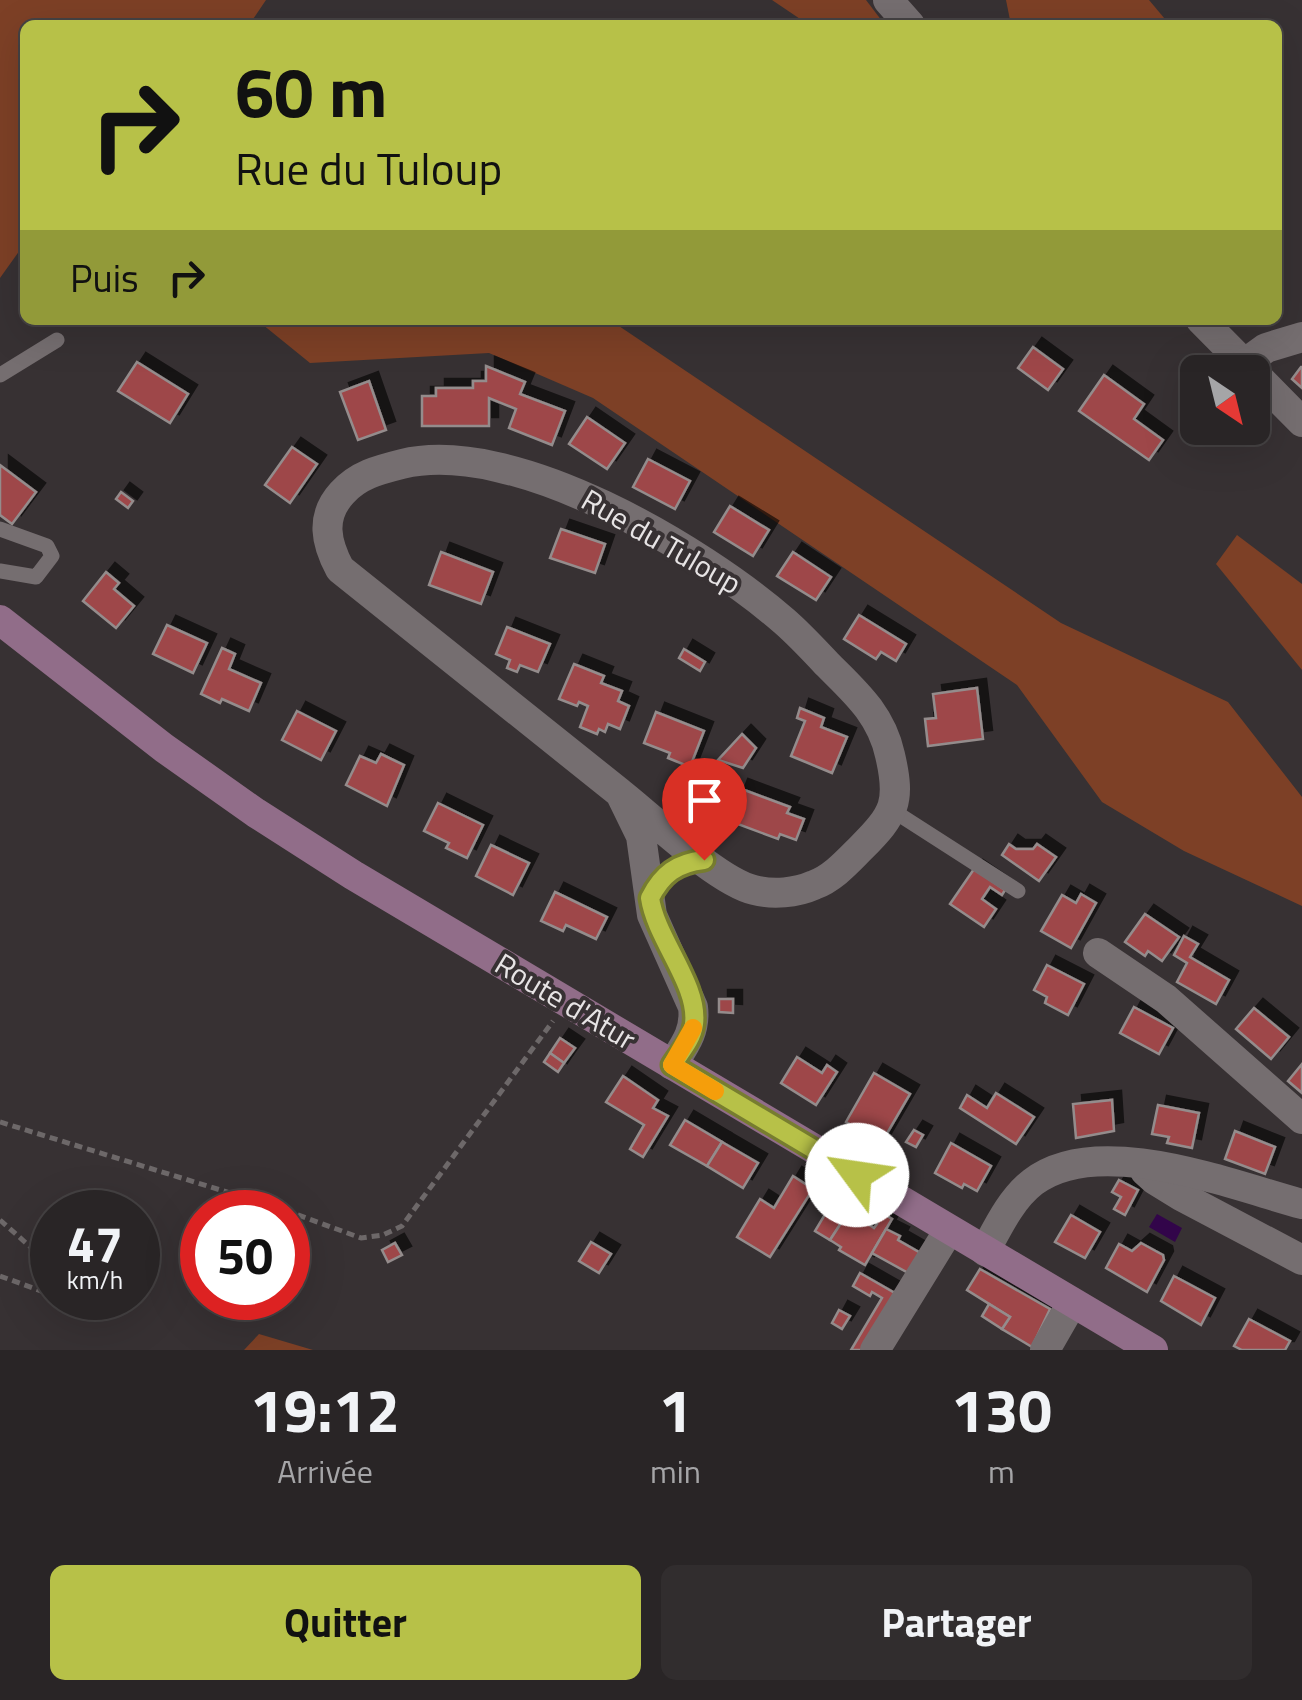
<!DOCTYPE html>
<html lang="fr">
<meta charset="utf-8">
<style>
:root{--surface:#292526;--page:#312d2e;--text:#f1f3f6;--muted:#a5a5a7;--line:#454243;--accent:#b7c148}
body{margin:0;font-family:"Titillium Web",sans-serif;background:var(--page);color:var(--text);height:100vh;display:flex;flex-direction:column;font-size:38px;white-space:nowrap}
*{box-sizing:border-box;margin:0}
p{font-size:32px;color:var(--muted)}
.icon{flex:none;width:55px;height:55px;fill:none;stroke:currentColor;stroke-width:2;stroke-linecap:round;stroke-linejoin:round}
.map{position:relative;height:1350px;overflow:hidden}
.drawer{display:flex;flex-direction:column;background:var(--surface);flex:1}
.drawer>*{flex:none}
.hud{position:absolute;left:20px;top:20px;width:1262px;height:305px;border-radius:15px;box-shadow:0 10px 40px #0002,0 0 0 2px var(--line);background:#b7c148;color:#111;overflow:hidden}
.needle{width:65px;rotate:145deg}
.controls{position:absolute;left:1180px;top:355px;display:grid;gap:20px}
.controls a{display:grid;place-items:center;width:90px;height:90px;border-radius:15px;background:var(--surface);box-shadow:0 10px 40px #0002,0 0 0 2px var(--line);font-size:50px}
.speed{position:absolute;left:30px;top:1190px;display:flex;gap:20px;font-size:50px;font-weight:700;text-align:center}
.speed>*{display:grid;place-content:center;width:130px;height:130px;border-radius:50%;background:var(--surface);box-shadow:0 10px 40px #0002,0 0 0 2px var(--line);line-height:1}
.speed small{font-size:25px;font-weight:400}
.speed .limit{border:15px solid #d22;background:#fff;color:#111}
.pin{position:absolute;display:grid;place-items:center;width:85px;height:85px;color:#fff;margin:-102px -42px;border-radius:50% 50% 50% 0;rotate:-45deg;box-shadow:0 0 10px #0007}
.pin .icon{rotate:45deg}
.me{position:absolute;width:110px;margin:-55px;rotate:301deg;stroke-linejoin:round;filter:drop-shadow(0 0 8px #0008)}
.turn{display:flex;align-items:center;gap:35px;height:210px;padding:0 50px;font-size:45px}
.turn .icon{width:130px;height:130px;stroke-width:2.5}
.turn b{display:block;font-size:70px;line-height:85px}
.then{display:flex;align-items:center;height:95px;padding:0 50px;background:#0003;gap:20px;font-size:38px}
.eta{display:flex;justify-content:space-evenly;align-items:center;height:170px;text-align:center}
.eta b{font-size:60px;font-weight:700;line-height:70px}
.cta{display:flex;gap:20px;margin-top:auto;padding:20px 50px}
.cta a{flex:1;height:115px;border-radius:15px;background:var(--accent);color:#111;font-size:40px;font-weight:700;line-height:115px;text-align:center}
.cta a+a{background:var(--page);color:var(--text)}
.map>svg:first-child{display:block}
</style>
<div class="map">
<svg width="1302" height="1350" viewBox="0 0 1302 1350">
<defs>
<filter id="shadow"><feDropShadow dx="9" dy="-9" stdDeviation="0" flood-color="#0009"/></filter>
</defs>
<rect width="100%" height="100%" fill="#373133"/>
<!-- green -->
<g fill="#7d4026">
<path d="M0,0H266L249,25H25V243L0,278Z"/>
<path d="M772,0H866L885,25H809Z"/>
<path d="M1006,0H1149L1170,25H1011Z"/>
<path d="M257,320H610L1061,623L1228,702L1302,797V906L1184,851L1102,802L1017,685L593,398L489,353L310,363Z"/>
<path d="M1237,535L1302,584V670L1216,564Z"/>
<path d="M259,1334L313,1350H244Z"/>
</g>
<!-- water -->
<path fill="#32054a" d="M1157,1214L1182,1228L1175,1242L1149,1227Z"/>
<!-- building -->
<g fill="#9e474a" stroke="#948c8c" stroke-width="2.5" filter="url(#shadow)">
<path d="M1033,347L1063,369L1048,390L1018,368Z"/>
<path d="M137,362L188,394L170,423L118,391Z"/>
<path d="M486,366L525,382L520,394L565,411L552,445L509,428L516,409L489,398V426H422V396H436V388H473V381H486Z"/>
<path d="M1301,367H1302V388L1292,379Z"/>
<path d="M1104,375L1144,404L1134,419L1163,440L1149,460L1079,411Z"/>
<path d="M369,381L386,430L358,440L340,392Z"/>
<path d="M587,417L625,443L607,469L569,444Z"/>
<path d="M292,447L317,464L290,503L265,485Z"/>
<path d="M648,459L690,481L675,509L633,487Z"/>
<path d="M0,465L36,492L12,524L0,515Z"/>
<path d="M121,492L133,501L128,508L116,499Z"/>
<path d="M730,506L769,530L753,556L714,532Z"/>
<path d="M561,529L605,544L595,573L550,558Z"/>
<path d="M441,552L493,572L481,604L429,585Z"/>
<path d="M793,552L831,577L816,600L777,576Z"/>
<path d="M106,572L119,583L114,589L134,606L116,628L83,601Z"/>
<path d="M859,615L906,644L896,661L881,652L876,659L844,639Z"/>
<path d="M167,625L207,643L193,673L153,654Z"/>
<path d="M507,627L550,644L538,672L520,665L517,672L507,668L510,660L496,654Z"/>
<path d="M222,648L235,654L229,669L261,683L249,711L222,699L220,703L201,694Z"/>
<path d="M684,649L705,662L700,671L679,658Z"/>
<path d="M574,664L604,676L601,683L622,691L618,701L629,706L620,729L608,724L605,732L599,729L597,734L580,727L588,706L579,702L577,706L559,699Z"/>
<path d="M977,688L983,739L928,746L925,719L936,718L933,694Z"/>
<path d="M800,708L824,718L821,727L847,737L832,773L791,756L805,721L797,718Z"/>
<path d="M297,711L336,731L321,760L282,740Z"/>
<path d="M656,712L704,731L690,767L668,758L670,753L644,743Z"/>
<path d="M742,734L756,748L743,768L718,760Z"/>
<path d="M381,754L404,765L387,806L346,785L360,756L376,763Z"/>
<path d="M739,788L790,807L787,813L804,819L796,840L780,834L778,839L727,820Z"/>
<path d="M438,803L483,825L467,858L446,848L449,843L424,831Z"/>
<path d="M1009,844L1016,849H1033L1037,844L1056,857L1039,881L1002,855Z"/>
<path d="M491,845L529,863L513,895L476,876Z"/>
<path d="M974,869L1005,890L1002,895L990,887L982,899L996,909L984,927L950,904Z"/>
<path d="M555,892L607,917L596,939L566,925L563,931L541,921Z"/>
<path d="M1081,894L1096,903L1071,948L1041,931L1062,895L1076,903Z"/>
<path d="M1145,914L1179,937L1162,961L1148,951L1145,956L1125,942Z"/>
<path d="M1184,936L1198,944L1190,957L1229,980L1216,1004L1177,982L1187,963L1174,955Z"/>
<path d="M1047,965L1084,984L1068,1015L1045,1003L1047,997L1034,990Z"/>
<path d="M719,999H733V1013L719,1012Z"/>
<path d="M1134,1007L1173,1028L1159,1054L1120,1033Z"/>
<path d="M1254,1008L1289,1037L1271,1059L1236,1029Z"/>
<path d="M560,1038L575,1048L564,1063L550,1053Z"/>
<path d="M550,1053L564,1063L558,1072L544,1062Z"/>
<path d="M797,1057L822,1073L827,1065L837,1072L816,1105L781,1083Z"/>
<path d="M1302,1064V1093L1288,1081Z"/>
<path d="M874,1073L910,1094L882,1142L846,1122Z"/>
<path d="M623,1076L658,1100L653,1108L668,1116L643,1157L630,1149L644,1125L606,1102Z"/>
<path d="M996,1093L1034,1117L1016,1144L960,1108L967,1095L987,1108Z"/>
<path d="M1112,1100L1114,1131L1076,1138L1073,1104Z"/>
<path d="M1158,1105L1199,1113L1192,1148L1167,1143L1169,1137L1152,1134Z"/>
<path d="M685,1120L722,1142L707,1166L670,1145Z"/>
<path d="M914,1130L923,1135L916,1147L906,1142Z"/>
<path d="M1235,1131L1275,1147L1265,1174L1225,1159Z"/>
<path d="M722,1142L758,1163L743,1188L707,1166Z"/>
<path d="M951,1143L991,1166L977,1191L964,1184L962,1188L935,1173Z"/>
<path d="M793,1176L813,1189L770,1257L737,1237L760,1199L774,1208Z"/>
<path d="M1119,1180L1138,1190L1125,1215L1114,1209L1121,1197L1112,1192Z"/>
<path d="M833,1201L849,1211L830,1240L815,1231Z"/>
<path d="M876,1209L892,1219L865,1265L839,1250L841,1247L830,1240L849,1211L874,1228L877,1224L870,1219Z"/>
<path d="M1071,1215L1100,1232L1085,1258L1055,1242Z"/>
<path d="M886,1229L900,1236L898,1240L924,1255L912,1275L872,1253Z"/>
<path d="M591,1242L611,1254L599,1273L579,1261Z"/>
<path d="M395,1243L402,1255L388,1262L382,1250Z"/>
<path d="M1141,1243L1163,1255L1164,1260L1147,1292L1106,1268L1119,1244L1132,1251Z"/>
<path d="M980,1269L1050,1309L1032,1347L1002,1329L1010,1317L967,1290Z"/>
<path d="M860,1273L900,1296L867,1350H851L882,1298L872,1292L870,1296L853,1286Z"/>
<path d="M1174,1276L1215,1298L1201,1325L1161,1301Z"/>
<path d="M989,1304L1010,1317L1002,1329L982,1316Z"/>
<path d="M839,1310L850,1316L842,1329L832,1323Z"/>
<path d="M1249,1319L1290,1341L1285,1350H1242L1234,1346Z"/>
</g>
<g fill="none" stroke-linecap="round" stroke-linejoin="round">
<!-- path -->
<g stroke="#6d6869" stroke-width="5" stroke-dasharray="8 5" stroke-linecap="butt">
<path d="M0,1122L282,1209L361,1238L383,1235L402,1226L553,1021"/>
<path d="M0,1220L52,1266"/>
<path d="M0,1276L52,1295"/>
</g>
<!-- lane -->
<g stroke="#756e70" stroke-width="15">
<path d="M0,375L57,340"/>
<path d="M0,529L47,546L52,556L36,577L0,571"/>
<path d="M892,810L1018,891"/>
</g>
<!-- street -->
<g stroke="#756e70" stroke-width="30">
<path d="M888,0L910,25"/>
<path d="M1201,320L1302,422"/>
<path d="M1244,364L1266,348L1302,337"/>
<path d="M620,793C652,818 717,881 754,890C773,895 796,893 814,885C833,878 847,862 861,848C895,814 901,802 890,755C881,714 855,692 827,664C813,649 799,634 784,621C701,549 514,437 402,464C378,470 358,475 342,493C320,517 326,543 340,569L620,793L641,836L652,915L693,1007C696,1031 685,1045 672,1065"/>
<path d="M1098,953L1166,999L1302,1119"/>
<path d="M1145,1171L1155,1180L1181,1196L1302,1260"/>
<path d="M985,1251C998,1227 1011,1199 1033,1182C1098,1132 1231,1185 1302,1204"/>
<path d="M875,1350L949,1230"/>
<path d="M1045,1350L1072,1303"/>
</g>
<!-- secondary -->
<path stroke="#916d89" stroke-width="30" d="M0,620L164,748L256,813L353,875L1153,1350"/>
</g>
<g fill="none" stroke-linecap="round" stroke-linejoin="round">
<defs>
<path id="route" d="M704,860C677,863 662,874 650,898C656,939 699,985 694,1024C692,1040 680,1052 672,1065L857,1175"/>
</defs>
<!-- route casing -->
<use href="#route" stroke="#777d2f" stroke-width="25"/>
<!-- route -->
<use href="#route" stroke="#b7c148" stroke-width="18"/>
<!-- slow -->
<path stroke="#f59e0b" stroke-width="18" d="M693,1028L672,1065L715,1091"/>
</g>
<g text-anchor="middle" stroke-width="8" stroke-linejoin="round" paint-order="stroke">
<!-- street labels -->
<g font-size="30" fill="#e7e4e5" stroke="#373133">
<text transform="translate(661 542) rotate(30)" y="10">Rue du Tuloup</text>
<text transform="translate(565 1002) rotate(31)" y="10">Route d'Atur</text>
</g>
</g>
</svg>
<div class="controls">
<a><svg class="needle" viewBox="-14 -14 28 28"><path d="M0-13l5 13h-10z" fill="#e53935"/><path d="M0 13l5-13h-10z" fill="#a5a5a7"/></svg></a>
</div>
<div class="speed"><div>47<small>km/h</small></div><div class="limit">50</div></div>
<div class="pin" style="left:704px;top:860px;background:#d93025"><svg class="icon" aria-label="arrive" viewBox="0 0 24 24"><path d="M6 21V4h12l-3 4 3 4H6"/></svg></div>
<svg class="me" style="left:857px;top:1175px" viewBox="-20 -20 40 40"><circle r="19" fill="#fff"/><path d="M0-13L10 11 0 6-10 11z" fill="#b7c148"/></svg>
<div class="hud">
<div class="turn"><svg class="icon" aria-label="right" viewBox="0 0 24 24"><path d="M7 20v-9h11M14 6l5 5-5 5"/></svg><div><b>60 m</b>Rue du Tuloup</div></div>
<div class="then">Puis<svg class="icon" aria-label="right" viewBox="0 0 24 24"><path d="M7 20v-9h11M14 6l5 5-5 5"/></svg></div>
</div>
</div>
<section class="drawer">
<div class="eta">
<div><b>19:12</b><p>Arrivée</p></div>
<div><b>1</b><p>min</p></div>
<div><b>130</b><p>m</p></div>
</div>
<div class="cta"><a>Quitter</a><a>Partager</a></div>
</section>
